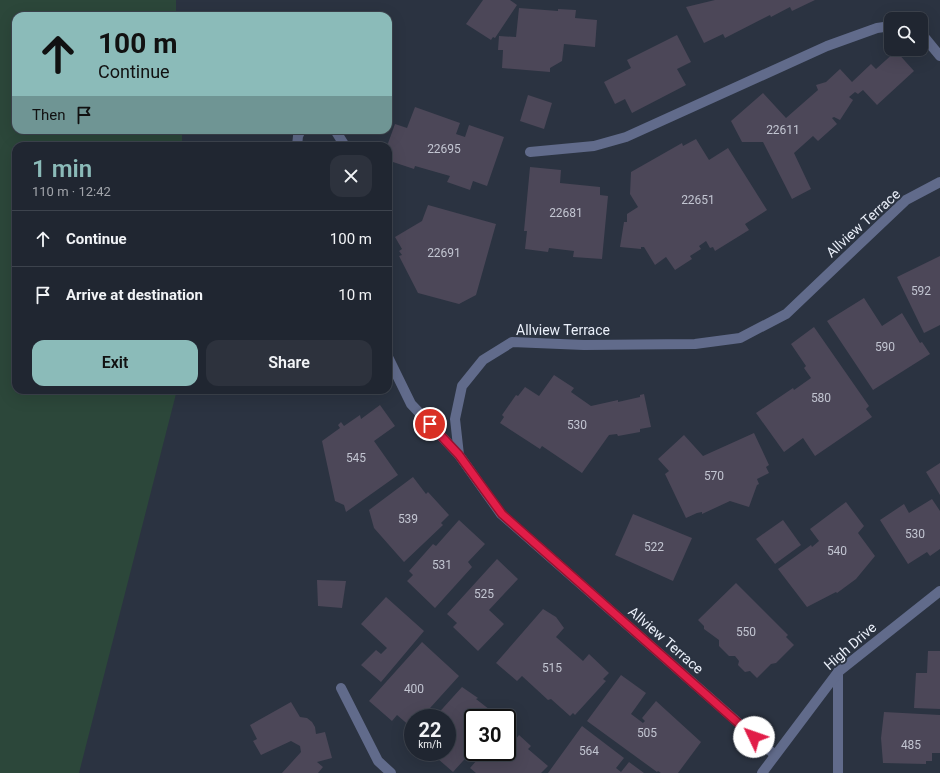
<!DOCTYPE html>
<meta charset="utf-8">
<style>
:root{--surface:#202631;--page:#2d323d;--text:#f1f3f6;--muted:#a2a5ab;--line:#3d434d;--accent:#8bbbb9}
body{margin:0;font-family:Roboto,sans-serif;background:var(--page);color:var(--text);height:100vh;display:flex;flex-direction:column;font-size:15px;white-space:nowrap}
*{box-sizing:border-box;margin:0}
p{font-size:13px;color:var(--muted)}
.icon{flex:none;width:22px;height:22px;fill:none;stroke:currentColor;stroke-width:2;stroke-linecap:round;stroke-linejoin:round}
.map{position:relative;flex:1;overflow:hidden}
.side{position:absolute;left:12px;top:142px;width:380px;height:252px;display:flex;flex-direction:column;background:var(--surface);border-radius:12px;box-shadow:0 4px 16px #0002,0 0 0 1px var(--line)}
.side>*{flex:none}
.banner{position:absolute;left:12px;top:12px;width:380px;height:122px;border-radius:12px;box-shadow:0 4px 16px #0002,0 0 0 1px var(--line);background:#8bbbb9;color:#111;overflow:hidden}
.buttons{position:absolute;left:884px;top:12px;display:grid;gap:8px}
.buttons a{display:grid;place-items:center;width:44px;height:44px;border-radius:8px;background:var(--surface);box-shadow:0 4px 16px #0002,0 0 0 1px var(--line);font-size:20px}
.speed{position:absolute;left:404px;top:709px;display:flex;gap:8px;font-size:20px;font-weight:700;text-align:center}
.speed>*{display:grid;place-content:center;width:52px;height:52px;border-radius:50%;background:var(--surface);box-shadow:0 4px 16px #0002,0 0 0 1px var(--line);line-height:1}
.speed small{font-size:10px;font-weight:400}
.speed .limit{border:2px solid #111;border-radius:6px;background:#fff;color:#111}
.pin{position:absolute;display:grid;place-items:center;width:34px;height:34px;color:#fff;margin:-17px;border:2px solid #fff;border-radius:50%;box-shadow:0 1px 4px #0007}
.me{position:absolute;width:44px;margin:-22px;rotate:312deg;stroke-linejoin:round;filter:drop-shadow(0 0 3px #0008)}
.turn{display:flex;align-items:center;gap:14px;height:84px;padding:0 20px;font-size:18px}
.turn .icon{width:52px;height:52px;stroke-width:2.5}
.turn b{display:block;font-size:28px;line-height:34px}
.then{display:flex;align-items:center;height:38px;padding:0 20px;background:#0003;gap:8px;font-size:15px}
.round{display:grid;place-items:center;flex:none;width:42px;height:42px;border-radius:12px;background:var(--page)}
.overview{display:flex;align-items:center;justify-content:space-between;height:68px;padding:0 20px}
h1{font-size:24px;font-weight:600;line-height:30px;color:var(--accent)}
.cta{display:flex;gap:8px;margin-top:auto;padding:8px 20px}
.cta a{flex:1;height:46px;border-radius:12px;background:var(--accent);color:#111;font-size:16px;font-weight:600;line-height:46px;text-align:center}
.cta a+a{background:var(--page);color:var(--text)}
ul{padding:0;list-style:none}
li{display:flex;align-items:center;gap:12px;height:56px;padding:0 20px;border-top:1px solid var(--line)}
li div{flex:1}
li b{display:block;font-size:15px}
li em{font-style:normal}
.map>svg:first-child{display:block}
</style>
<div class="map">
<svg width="940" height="773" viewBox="0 0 940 773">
<rect width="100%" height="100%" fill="#2b3341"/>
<!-- green -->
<path fill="#2c473a" d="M0,0H176V16H16V130H182V146H16V390H177L79,773H0Z"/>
<!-- building -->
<g fill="#4c4758">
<path d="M483,0H510L517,5L495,38L493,37L491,40L466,24Z"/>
<path d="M715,0H815L792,11L790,7L771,17L770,15L725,38L723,34L704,43L686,7Z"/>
<path d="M519,8L558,11V9L576,10L575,18L597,20L595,47L564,44L562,61L550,68V72L502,68L503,50H498L499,36L516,37Z"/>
<path d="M677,35L691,62L677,69L686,85L632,113L625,99L615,104L604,82L631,68L627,60Z"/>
<path d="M896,51L914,71L877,105L863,90L858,94L855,92L849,97L853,100L840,120L834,117L832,118L837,124L818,141L813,136L794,153L811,189L792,199L763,142H742L731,121L763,93L786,118L818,90L816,85L826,82L840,69L852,82L871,64L876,69Z"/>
<path d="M528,95L552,103L544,129L520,121Z"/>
<path d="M415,107L460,123L456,134L465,137L469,125L504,137L487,186L473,181L470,190L447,182L450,176L415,166L414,169L393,162L387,146L395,124L407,128Z"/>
<path d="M696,139L709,160L728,148L767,210L745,224L749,230L715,251L713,247L710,248L706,241L699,246L701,249L690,256L692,259L675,270L666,257L655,265L644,247H641V249L620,247L624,222H627V214L638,207L630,194L631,172L682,143L683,146Z"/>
<path d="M530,167L561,170L560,183L600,187V195L608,196L602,259L573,257L574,251L549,248L548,252L525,249L527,231H524Z"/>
<path d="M428,205L496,224L476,295L459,304L418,293L399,256L402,255L399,251L402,249L395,237L422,221Z"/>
<path d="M940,256V325L924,333L897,277Z"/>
<path d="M864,298L882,326L902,313L920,343L922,342L930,354L873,390L827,321Z"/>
<path d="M814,327L869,406L866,409L872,417L815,456L803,438L784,452L756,413L793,388L794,390L811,378L804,368L806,366L791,344Z"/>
<path d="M554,375L574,388L571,392L591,406L618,400V402L640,397V395L644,394L651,427L640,429V432L618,436L617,434L609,435L582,473L542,446L540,449L500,423L504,417L502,415L516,395L518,396L525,387L539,396Z"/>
<path d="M380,405L395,426L374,441L398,475L346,512L344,505L335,501L322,441L340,428L338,425L341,422L344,426L360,415L361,419Z"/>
<path d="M754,433L769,465L766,467L769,473L757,479L759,484L757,485L749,507L730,501L702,514V512L697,513L686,518L665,474L669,471L658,459L684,435L703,456Z"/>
<path d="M940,463V495L926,472Z"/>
<path d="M413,477L426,494L428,492L449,515L441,523L443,525L404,562L374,528L369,510Z"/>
<path d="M932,499L940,511V549L930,556L927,552L908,564L880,520L904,504L909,513Z"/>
<path d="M846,502L864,526L858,533L875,556L856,579L837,593L836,592L807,607L778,569L811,545L812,547L819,541L810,529Z"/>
<path d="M633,514L692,538L673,581L615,555Z"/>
<path d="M459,520L485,544L468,562L472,567L435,608L407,581L413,575L409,571L433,544L436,546Z"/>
<path d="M783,520L801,545L775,564L756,539Z"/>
<path d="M497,559L518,579L489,610L504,624L478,651L453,627L457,623L447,614Z"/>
<path d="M317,580L346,581L342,608L318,606Z"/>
<path d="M736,583L788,635L786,637L794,645L776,663L771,664L757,678L750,671L745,672L738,665L739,661L735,656H729L719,646V640L704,629V626L698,620Z"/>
<path d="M386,597L424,631L381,682L361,665L376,650L381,654L387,648L361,624Z"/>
<path d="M543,609L556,617L564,628L556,637L583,661L589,654L609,673L603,679L606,681L575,715L573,713L570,716L551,699L548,700L522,676L517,681L496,663Z"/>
<path d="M422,642L459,676L421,718H413V724L411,727L397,715L392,721L369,701Z"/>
<path d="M928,651H940V709L914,708L916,673H927Z"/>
<path d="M621,675L646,693L631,714L643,723L645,721L642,718L656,701L701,742L678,773H661L658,771L657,772L587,721Z"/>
<path d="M462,687L478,698L476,699L494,713L493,714L497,718H473V750L453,772L430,752H447V718H434Z"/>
<path d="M291,702L300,717L307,718L312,722L315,727L316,734L325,732L332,758L317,762L323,767L318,773H282L301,752L300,746L291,741L261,755L253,741L257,739L250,725Z"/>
<path d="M884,712L940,715V753H932V761H926V764L883,763L881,738Z"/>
<path d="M582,726L624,758L616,768L621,772L629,762L644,773H548Z"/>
<path d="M519,735L531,746L528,749L548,766L541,773H476L470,768L484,752H507V742L511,745Z"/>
</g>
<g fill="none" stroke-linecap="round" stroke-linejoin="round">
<!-- service -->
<g stroke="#616b8b" stroke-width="10">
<path d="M921,33L940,56"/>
<path d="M335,130L345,146"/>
<path d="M297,146L298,136L301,130"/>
<path d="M530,152L594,146L626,137L827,46L877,28L891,26"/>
<path d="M388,357L411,404L459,455"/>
</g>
<!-- minor -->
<g stroke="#616b8b" stroke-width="10">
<path d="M341,688L378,761L391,773"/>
<path d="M775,755L501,514L459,455L455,419L462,386L483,360L512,342L584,345L695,344L740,338L786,314L906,200L940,182"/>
<path d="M838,773V672"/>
</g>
<!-- tertiary -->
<path stroke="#616b8b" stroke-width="10" d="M762,773L838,672L940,591"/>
</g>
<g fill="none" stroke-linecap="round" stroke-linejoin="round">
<defs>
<path id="route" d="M430,424L459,455L502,514L754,737"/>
</defs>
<!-- route casing -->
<use href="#route" stroke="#92132f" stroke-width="10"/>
<!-- route -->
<use href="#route" stroke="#e11d48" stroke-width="7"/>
</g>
<g text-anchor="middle" stroke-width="4" stroke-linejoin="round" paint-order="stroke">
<!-- number labels -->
<g font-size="12" fill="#c2c5d1">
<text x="783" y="134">22611</text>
<text x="444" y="153">22695</text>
<text x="698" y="204">22651</text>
<text x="566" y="217">22681</text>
<text x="444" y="257">22691</text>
<text x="921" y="295">592</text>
<text x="885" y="351">590</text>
<text x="821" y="402">580</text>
<text x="577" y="429">530</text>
<text x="356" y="462">545</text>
<text x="714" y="480">570</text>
<text x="408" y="523">539</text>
<text x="915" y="538">530</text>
<text x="654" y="551">522</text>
<text x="837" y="555">540</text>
<text x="442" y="569">531</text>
<text x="484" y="598">525</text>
<text x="746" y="636">550</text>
<text x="552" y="672">515</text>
<text x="414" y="693">400</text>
<text x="647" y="737">505</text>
<text x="911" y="749">485</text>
<text x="589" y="755">564</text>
</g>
<!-- street labels -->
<g font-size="14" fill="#eaeff9" stroke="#2b3341">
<text transform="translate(863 223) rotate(-42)" y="5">Allview Terrace</text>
<text x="563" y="335">Allview Terrace</text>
<text transform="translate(666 640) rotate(41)" y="5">Allview Terrace</text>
<text transform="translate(850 646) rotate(-41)" y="5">High Drive</text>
</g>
</g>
</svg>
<div class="buttons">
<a><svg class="icon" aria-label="search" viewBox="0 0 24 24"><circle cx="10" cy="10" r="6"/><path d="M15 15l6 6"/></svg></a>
</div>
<div class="speed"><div>22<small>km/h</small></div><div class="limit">30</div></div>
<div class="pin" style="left:430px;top:424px;background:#d93025"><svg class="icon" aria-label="arrive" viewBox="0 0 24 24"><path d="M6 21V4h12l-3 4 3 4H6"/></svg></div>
<svg class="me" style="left:754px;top:737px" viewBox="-20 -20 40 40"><circle r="19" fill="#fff"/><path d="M0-13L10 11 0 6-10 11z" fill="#e11d48"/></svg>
<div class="banner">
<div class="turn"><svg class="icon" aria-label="ahead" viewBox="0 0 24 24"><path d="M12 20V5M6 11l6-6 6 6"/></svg><div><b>100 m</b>Continue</div></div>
<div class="then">Then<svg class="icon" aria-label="arrive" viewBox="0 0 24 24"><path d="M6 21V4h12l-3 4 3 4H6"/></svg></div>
</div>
<section class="side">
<div class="overview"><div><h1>1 min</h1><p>110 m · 12:42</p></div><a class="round"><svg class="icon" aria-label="close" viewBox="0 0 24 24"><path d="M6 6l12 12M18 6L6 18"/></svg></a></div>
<ul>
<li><svg class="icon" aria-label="ahead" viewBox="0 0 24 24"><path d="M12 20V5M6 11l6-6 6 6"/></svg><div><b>Continue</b></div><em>100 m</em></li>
<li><svg class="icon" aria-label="arrive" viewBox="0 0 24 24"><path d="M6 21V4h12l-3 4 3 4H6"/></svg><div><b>Arrive at destination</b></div><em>10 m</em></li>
</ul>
<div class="cta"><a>Exit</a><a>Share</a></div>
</section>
</div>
